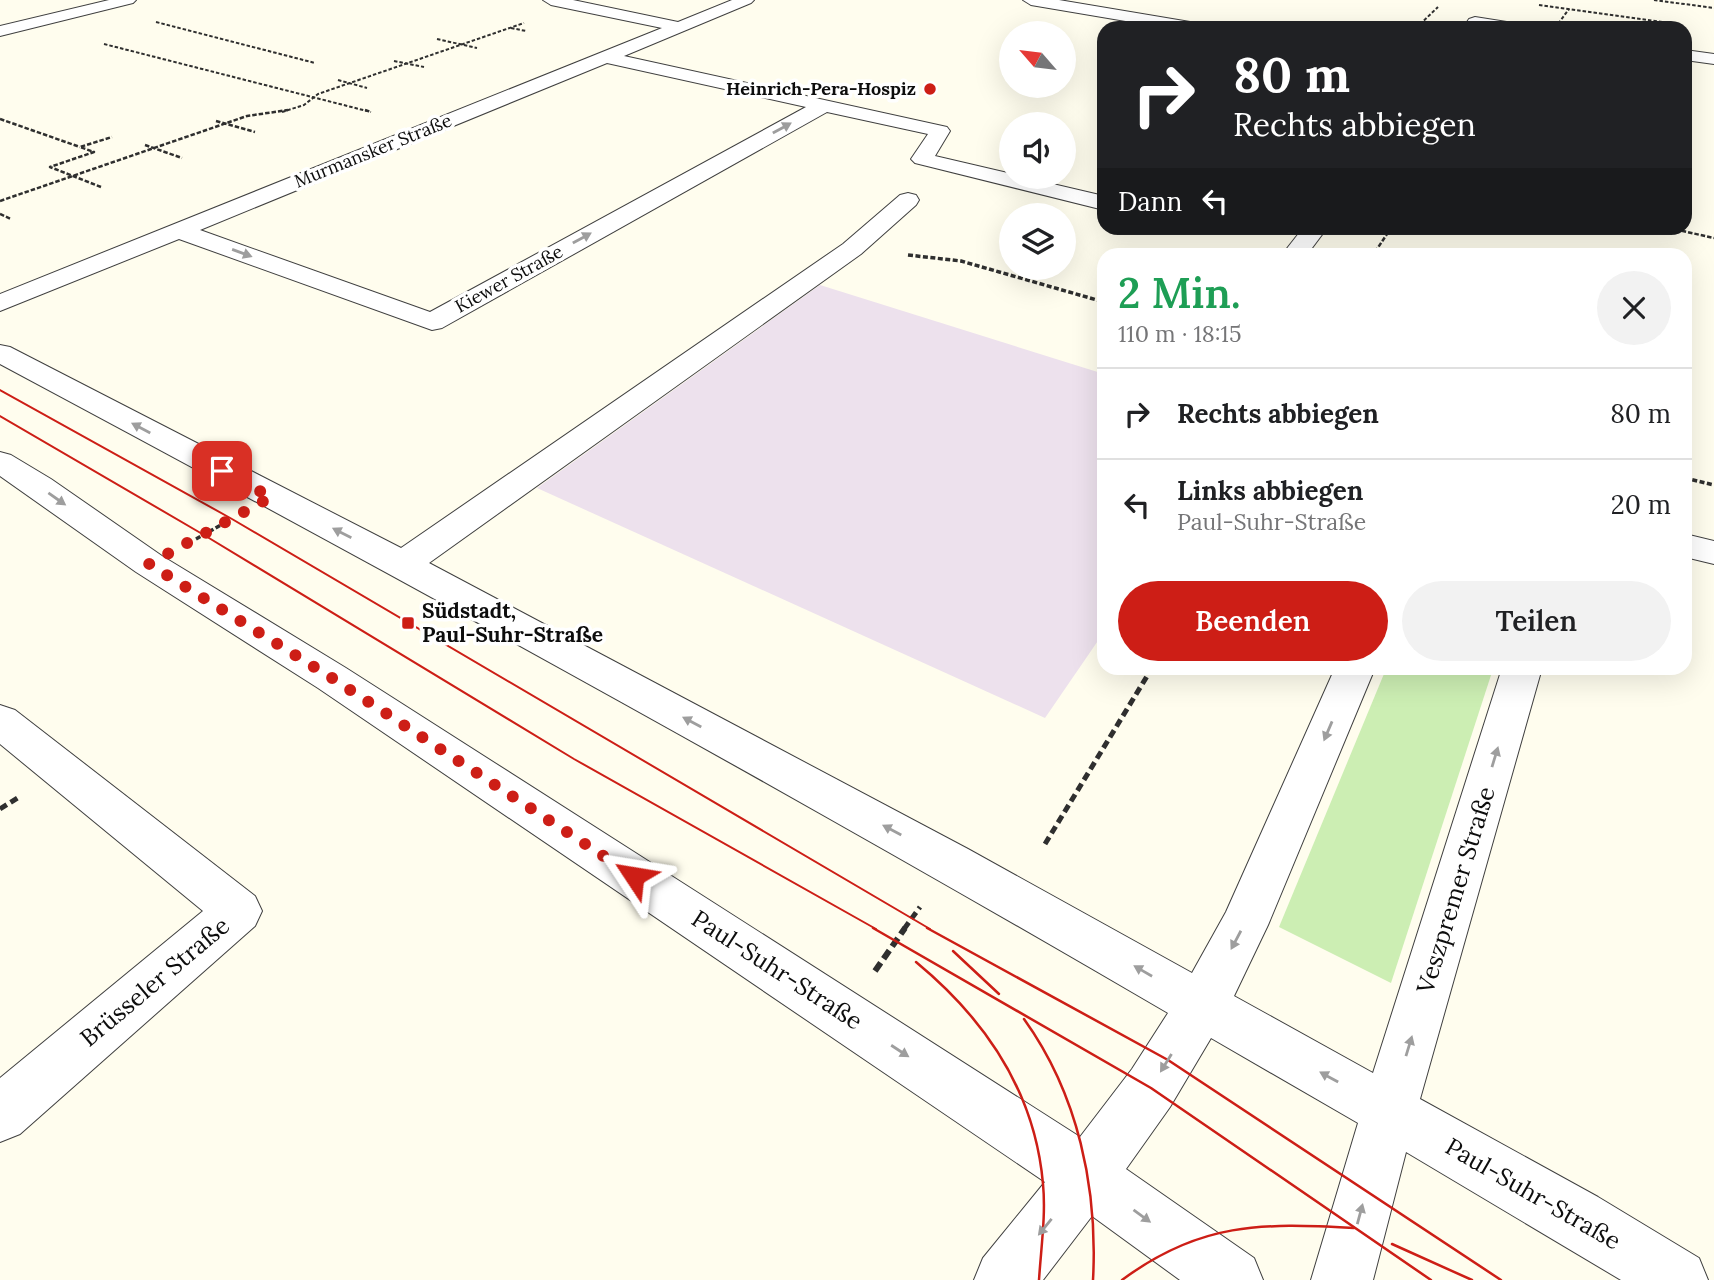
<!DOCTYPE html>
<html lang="de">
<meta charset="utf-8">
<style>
:root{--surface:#fff;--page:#f2f2f2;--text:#202124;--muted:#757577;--line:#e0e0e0;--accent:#cd1e16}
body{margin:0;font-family:Lora,serif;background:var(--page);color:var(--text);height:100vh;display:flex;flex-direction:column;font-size:26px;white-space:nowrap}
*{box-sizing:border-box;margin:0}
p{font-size:23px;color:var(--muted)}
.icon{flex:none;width:38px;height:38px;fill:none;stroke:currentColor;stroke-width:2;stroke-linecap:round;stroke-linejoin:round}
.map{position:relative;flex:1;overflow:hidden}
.details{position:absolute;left:1097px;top:248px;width:595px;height:427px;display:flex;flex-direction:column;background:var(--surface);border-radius:21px;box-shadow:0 7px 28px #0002}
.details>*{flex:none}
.banner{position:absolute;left:1097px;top:21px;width:595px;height:214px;border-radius:21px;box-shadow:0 7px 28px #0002;background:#202124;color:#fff;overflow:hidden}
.needle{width:46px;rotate:298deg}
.buttons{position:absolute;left:999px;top:21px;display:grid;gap:14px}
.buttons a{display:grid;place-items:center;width:77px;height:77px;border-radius:50%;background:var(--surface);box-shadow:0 7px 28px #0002;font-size:35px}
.pin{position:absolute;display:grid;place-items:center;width:60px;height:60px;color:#fff;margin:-30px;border-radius:14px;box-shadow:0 4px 10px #0006}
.me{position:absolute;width:77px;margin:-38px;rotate:303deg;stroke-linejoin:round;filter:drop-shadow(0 0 5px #0008)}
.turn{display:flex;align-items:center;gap:24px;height:147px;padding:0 21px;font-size:32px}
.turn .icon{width:91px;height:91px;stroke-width:2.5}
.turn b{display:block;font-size:49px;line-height:60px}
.then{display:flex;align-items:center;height:66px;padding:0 21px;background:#0003;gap:14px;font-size:26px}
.round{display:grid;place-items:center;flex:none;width:74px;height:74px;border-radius:37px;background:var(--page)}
.head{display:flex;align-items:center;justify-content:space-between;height:119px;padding:0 21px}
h1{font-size:42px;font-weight:600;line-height:52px;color:#1e9e55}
.primary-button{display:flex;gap:14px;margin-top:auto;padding:14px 21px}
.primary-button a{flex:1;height:80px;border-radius:42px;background:var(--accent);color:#fff;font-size:28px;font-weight:600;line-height:80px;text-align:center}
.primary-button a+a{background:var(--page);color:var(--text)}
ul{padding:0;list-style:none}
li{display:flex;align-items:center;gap:21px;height:91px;padding:0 21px;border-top:2px solid var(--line)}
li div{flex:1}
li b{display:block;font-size:26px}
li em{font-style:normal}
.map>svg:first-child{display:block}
</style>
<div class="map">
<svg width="1714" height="1280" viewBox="0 0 1714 1280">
<rect width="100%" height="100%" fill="#fffdee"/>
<!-- industrial -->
<path fill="#ede1ed" d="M820,285L1104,374V632L1045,718L537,488Z"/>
<!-- green -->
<path fill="#cceeb3" d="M1386,669H1493L1391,983L1279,927Z"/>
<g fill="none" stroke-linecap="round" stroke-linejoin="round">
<defs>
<g id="minor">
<path d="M109,0H136L133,3L0,36V26Z"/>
<path d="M543,0H573L678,22L732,0H754L751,3L624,56L947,127L950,131L935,156L1012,174V177H1023L1104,196V210L915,163L911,159L928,134L827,112L442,328L432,330L179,239L0,311V294L662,28L551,5ZM607,63L806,107L430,312L200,230Z"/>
<path d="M1023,0H1059L1196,23L1204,28H1167L1031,5Z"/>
<path d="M1475,17L1513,23L1521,28H1463L1469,19Z"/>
<path d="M1685,50L1714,54V64L1685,60Z"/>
<path d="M908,193L916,195L919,200L916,205L861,254L429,563L968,849L1192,973L1226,912L1335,668H1375L1268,925L1234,996L1373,1073L1502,668H1542L1420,1099L1598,1197L1699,1258L1708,1280H1621L1406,1152L1373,1280H1311L1358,1123L1211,1038L1170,1107L1126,1169L1254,1258L1263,1280H1180L1092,1216L1043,1280H974L983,1258L1045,1182L318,688L136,572L0,476V452L11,455L51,479L162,556L346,668L1080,1137L1132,1069L1168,1013C783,788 393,574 0,364V345L10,347L401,548L843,244L900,195Z"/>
<path d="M1303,228H1327L1306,256H1281Z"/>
<path d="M1685,534L1714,541V564L1685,557Z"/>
<path d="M0,705L15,710L255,896L262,911L255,926L20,1134L0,1142V1078L203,911L0,744Z"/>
</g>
</defs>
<!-- minor casing -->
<use href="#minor" stroke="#404040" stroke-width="2"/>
<!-- path-far4 -->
<g stroke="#2f2f2f" stroke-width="2" stroke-dasharray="3.5 2" stroke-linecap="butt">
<path d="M1654,0L1714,8"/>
<path d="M1539,5L1669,23"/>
<path d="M156,22L315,63"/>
<path d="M511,28L526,31"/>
<path d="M1416,28L1438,7"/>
<path d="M1555,28L1569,9"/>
<path d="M437,39L477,48"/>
<path d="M104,44L371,112"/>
<path d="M394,61L424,67"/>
<path d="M338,80L367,88"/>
<path d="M282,112L304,105L318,94L524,23"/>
</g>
<!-- path-far3 -->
<g stroke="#2f2f2f" stroke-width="2.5" stroke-dasharray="4.5 2" stroke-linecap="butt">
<path d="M365,110L371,112"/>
<path d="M0,119L80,147"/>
<path d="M216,121L255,132"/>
<path d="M145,145L182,158"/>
<path d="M101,187L50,167L94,152L80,147L112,137"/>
<path d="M0,201L247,116L288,110"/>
<path d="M0,214L11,219"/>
<path d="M1669,228L1714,238"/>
<path d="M1375,252L1389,231L1397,228"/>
</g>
<!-- path-far2 -->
<g stroke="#2f2f2f" stroke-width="3.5" stroke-dasharray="5 2.5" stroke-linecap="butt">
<path d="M908,255L961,261L1104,302"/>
<path d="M1373,256L1377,250"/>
<path d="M1685,478L1714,485"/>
<path d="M196,539L228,521"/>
</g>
<!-- path-far1 -->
<g stroke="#2f2f2f" stroke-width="5" stroke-dasharray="8 4.5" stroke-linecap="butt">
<path d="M0,809L19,797"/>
<path d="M1045,844L1152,668"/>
<path d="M904,929L920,907"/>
</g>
<!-- path -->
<path stroke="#2f2f2f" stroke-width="6" stroke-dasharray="10 5" stroke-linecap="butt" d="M875,971L905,928"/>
<!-- minor -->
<use href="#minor" fill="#fff" fill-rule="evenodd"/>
<!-- tram-far1 -->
<g stroke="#cd1e16" stroke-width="2">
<path d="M0,390L232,519L930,929"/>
<path d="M0,416L204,535L574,759L876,929"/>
</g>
<!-- tram -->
<g stroke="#cd1e16" stroke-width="2.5">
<path d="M873,928L1151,1088L1431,1280"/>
<path d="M927,928L1168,1060L1501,1280"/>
<path d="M953,951L999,994"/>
<path d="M916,962C985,1019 1035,1092 1043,1184C1046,1215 1041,1248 1039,1280"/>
<path d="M1024,1019C1078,1094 1098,1188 1093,1280"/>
<path d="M1392,1244L1472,1280"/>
<path d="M1122,1280C1200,1222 1261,1223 1354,1228"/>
</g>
</g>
<!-- one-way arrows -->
<defs><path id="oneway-solid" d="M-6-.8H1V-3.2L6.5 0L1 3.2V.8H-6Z" transform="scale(1.75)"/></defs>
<g fill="#9e9e9e">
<use href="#oneway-solid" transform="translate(782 128) rotate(-29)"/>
<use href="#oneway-solid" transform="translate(582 238) rotate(-29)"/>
<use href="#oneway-solid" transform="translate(242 253) rotate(20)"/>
<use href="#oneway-solid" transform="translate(141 428) rotate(-152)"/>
<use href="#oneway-solid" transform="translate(57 499) rotate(35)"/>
<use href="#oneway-solid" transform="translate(342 533) rotate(-153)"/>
<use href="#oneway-solid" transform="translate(692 722) rotate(-152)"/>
<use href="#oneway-solid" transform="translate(1328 731) rotate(113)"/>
<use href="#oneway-solid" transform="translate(1495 757) rotate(-73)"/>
<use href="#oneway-solid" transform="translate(892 830) rotate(-152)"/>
<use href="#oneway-solid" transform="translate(1236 940) rotate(118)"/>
<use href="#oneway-solid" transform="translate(1143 971) rotate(-150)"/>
<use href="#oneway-solid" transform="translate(1409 1046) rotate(-73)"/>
<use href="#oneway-solid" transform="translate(900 1051) rotate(33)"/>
<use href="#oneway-solid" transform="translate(1166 1063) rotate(122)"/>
<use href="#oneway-solid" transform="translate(1329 1077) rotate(-151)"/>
<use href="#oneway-solid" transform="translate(1360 1214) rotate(-75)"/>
<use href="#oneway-solid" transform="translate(1142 1216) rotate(36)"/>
<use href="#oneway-solid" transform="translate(1045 1227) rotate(129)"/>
</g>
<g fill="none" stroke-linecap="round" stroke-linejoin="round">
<!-- route -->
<path stroke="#cd1e16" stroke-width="12" stroke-dasharray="0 21.6" d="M222,471L271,497L149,564L332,678L634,876"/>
</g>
<!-- markers -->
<g fill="#cd1e16" stroke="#fff" stroke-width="2.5">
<circle cx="930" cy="89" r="7"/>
<rect x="401" y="616" width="14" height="14" rx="3.5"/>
</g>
<g text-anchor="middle" stroke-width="7" stroke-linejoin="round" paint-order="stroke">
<!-- far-poi labels -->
<g font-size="18" font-weight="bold" fill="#0d0d0d" stroke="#fff" text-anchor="end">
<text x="916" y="95">Heinrich-Pera-Hospiz</text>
</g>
<!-- far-street labels -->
<g font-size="18" fill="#0d0d0d" stroke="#fff">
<text transform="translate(373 151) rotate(-22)" y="6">Murmansker Straße</text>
<text transform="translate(509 279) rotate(-29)" y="6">Kiewer Straße</text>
</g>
<!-- poi labels -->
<g font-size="21" font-weight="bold" fill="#0d0d0d" stroke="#fff" text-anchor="start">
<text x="422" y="618">Südstadt,<tspan x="422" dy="24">Paul-Suhr-Straße</tspan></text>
</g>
<!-- near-street labels -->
<g font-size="24" fill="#0d0d0d" stroke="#fff">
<text transform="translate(1456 890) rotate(-73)" y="8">Veszpremer Straße</text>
<text transform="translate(777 970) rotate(33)" y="8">Paul-Suhr-Straße</text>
<text transform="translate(155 982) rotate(-40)" y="8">Brüsseler Straße</text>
<text transform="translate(1533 1194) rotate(30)" y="8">Paul-Suhr-Straße</text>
</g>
</g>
</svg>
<div class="buttons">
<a><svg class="needle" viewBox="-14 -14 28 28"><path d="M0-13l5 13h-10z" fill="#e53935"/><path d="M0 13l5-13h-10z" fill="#757577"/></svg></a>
<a><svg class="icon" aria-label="sound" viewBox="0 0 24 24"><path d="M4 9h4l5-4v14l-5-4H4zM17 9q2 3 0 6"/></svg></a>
<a><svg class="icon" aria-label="layers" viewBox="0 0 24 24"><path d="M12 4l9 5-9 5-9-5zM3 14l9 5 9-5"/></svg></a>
</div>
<div class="pin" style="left:222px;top:471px;background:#d93025"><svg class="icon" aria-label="arrive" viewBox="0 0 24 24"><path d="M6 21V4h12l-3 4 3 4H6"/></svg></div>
<svg class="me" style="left:634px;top:876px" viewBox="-20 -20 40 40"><path d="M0-17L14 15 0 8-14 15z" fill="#cd1e16" stroke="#fff" stroke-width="4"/></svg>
<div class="banner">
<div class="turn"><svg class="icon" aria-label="right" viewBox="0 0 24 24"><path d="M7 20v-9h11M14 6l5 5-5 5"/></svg><div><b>80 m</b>Rechts abbiegen</div></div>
<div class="then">Dann<svg class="icon" aria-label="left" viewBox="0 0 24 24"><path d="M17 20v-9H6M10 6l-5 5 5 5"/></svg></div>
</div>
<section class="details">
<div class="head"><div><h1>2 Min.</h1><p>110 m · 18:15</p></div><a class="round"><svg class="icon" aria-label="close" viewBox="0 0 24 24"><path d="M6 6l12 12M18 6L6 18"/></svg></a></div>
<ul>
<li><svg class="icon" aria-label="right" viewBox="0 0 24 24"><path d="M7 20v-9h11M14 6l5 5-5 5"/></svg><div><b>Rechts abbiegen</b></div><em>80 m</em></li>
<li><svg class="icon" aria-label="left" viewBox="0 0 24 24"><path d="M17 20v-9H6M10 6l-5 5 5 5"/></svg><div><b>Links abbiegen</b><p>Paul-Suhr-Straße</p></div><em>20 m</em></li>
</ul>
<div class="primary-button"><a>Beenden</a><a>Teilen</a></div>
</section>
</div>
